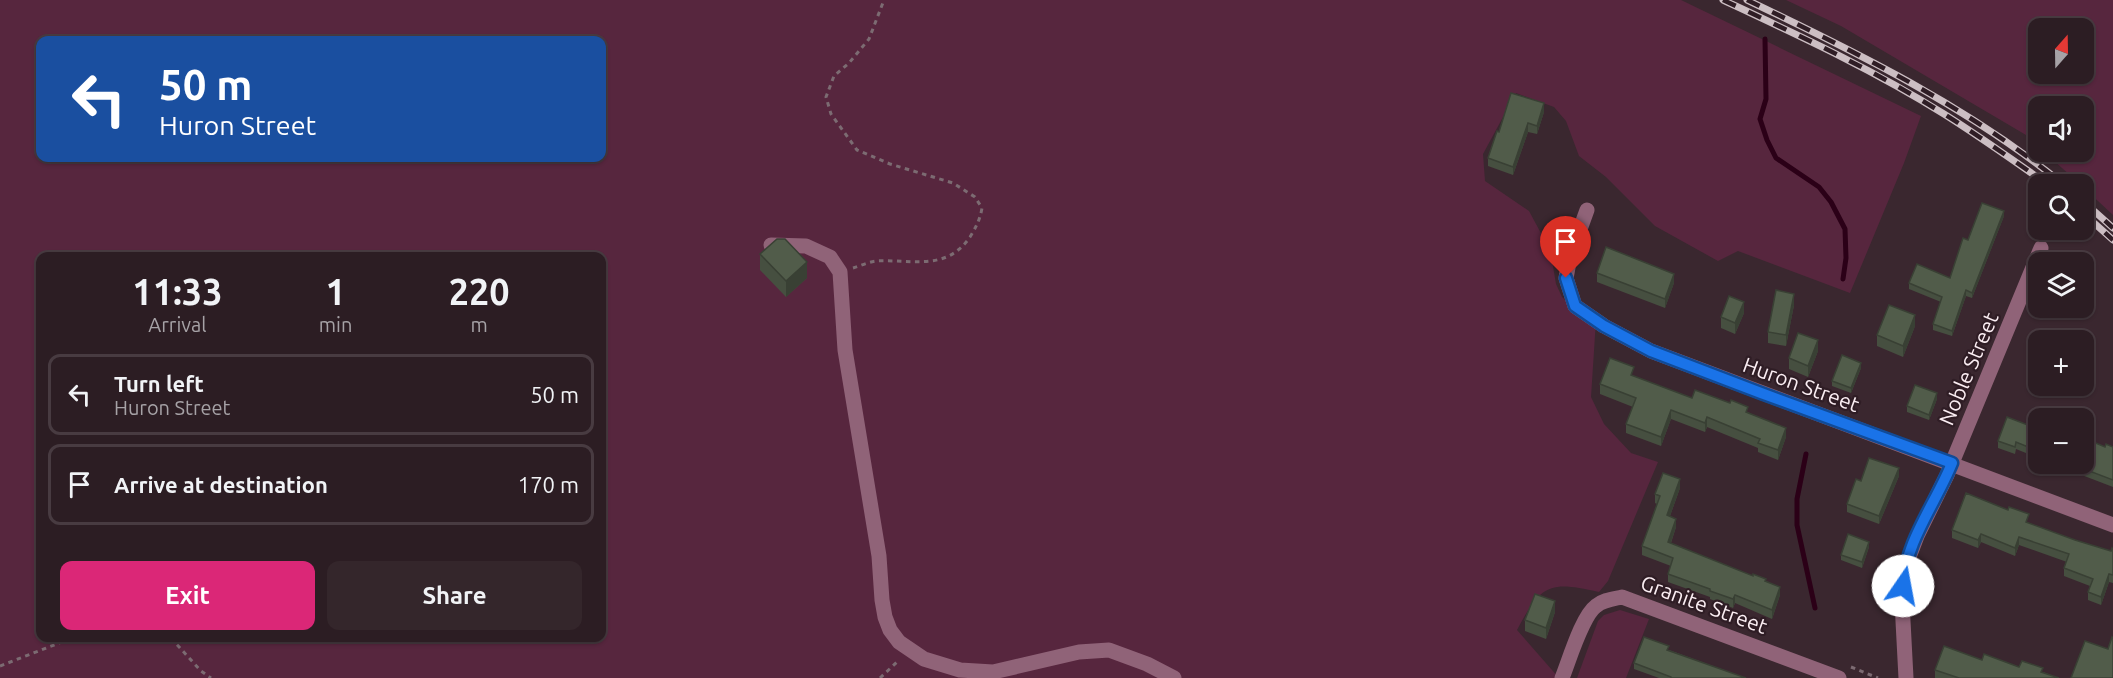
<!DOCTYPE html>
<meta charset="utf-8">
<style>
:root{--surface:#2c1d23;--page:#34262b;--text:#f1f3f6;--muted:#a6a2a6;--line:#483b41;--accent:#db2777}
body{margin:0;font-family:Ubuntu,sans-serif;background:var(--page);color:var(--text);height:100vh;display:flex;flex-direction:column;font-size:22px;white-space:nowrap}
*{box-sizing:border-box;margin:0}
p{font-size:20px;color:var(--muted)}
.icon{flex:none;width:33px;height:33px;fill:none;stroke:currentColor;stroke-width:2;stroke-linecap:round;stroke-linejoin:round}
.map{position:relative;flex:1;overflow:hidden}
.drawer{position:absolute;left:36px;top:252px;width:570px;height:390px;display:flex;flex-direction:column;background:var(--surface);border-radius:12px;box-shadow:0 2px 4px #0004,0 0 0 2px var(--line)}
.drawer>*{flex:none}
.banner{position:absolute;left:36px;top:36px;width:570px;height:126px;border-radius:12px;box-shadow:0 2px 4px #0004,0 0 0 2px var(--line);background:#1a4fa0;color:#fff;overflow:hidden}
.needle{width:39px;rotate:20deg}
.tools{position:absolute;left:2028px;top:18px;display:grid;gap:12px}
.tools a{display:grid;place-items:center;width:66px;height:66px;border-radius:12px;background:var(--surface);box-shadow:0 2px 4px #0004,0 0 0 2px var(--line);font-size:30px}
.pin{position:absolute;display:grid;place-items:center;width:51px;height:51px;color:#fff;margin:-62px -26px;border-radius:50% 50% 50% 0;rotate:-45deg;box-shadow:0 0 6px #0007}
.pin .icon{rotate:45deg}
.me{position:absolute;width:66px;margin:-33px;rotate:12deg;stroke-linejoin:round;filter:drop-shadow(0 0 4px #0008)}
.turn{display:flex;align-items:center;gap:21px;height:126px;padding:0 24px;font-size:27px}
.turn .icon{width:78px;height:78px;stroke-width:2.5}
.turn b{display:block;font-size:42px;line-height:51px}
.eta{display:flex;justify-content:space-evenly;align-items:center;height:102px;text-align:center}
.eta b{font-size:36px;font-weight:700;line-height:42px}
.action{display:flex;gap:12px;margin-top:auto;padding:12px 24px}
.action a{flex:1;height:69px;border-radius:12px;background:var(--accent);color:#fff;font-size:24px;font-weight:700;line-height:69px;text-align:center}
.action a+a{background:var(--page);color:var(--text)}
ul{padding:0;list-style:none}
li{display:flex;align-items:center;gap:18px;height:81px;margin:0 12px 9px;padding:0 12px;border:3px solid var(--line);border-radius:12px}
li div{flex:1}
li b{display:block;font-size:22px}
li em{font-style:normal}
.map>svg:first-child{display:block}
</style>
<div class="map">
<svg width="2113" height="678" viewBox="0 0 2113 678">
<rect width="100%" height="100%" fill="#3a272f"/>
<!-- green -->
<g fill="#57263e" fill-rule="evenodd">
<path d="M0,0H1681L1921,116L1904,163L1850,293L1738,251L1718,261L1655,226L1606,177L1579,156L1566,121L1554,107L1516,93L1483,154L1485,181L1529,211L1543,237L1553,266L1556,284L1562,297L1573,307L1596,320L1591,397L1604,424L1631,453L1658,462L1608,581L1599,592C1548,580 1541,585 1517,630L1559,678H0ZM40,40H602V158H40ZM40,256H602V638H40Z"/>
<path d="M1786,0H2113V215L2084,188V184H2080L2044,152H2084V106H2038V147L2026,135L1841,26ZM2038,28H2084V74H2038Z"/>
<path d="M1620,610L1649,619L1626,678H1577L1598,621L1604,615Z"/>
</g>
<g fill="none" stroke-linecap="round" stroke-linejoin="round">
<!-- stream -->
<g stroke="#2b0017" stroke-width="5">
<path d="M1765,39L1766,99L1760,119L1767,140L1776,158L1819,187L1831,202L1845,229L1846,258L1843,279"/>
<path d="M1806,454L1797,499V525L1815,608"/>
</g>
<!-- path -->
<g stroke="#7c6b72" stroke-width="3" stroke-dasharray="4.5 4.5" stroke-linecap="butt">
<path d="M853,268C860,266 868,262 876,261C912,259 946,272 970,237C976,227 980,220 982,208L975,197L953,183L890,164L857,150L831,114L826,97L834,76L849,63L869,39L884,0"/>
<path d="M171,638L201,671L211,678"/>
<path d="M0,666L72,638"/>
<path d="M1851,667L1878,678"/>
<path d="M880,678L898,661"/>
</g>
<!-- minor -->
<g stroke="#906378" stroke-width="15">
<path d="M1587,210L1570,257L1566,278L1575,306L1604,326L1651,351L2113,525"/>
<path d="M771,245L806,246L830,257L840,272L845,350L879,556L882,600L885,617L890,630L899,642L924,659L960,670L993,672L1079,652L1109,650L1147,664L1174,678"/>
<path d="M1562,678C1569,661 1582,616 1596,606C1603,600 1613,599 1622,597L1839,678"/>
<path d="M1906,678L1902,602L1904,570L1917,536L1947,475L2041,248"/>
</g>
<defs>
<g id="rail">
<path d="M1723,0C1798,35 1874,70 1944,114C1979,136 2013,160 2047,184"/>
<path d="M1747,0C1856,52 1968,107 2063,184"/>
<path d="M2084,202L2113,228"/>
<path d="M2084,214L2113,240"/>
</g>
</defs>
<!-- rail casing -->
<use href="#rail" stroke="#ccbec3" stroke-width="7"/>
<!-- rail -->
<use href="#rail" stroke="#2f1d25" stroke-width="4.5" stroke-dasharray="14" stroke-linecap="butt"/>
</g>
<!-- wall -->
<g fill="#464f40">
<path d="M1544,112L1537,134L1528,132L1513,175L1488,166V158L1499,132Z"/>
<path d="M2004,216L1972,298L1966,296L1952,336L1933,330V324L1941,302L1909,289V283L1950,278L1968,240Z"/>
<path d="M760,254L807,278L786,297L760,270Z"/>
<path d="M1597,273L1674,283L1665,308L1597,282Z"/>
<path d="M1794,305L1786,346L1768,343V332Z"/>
<path d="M2044,308H2077L2073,319Z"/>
<path d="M1744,313L1735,334L1721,328V317Z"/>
<path d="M1915,326L1903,357L1877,346V335Z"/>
<path d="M2038,340V370L2028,366V355Z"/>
<path d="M1818,351L1808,377L1789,369V358Z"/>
<path d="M1861,368L1851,393L1832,386V381Z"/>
<path d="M1634,376L1692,398L1748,412L1786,437L1778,460L1758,452V448L1707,427L1705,432L1671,419L1661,446L1626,433V424L1633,407L1600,394V384Z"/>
<path d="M1937,399L1929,420L1907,412V406Z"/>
<path d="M2038,420V458L2016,449L2015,454L1998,448V441L2033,427Z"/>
<path d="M2105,447H2113V487L2053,464H2084Z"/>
<path d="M1899,476L1879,524L1847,512V504L1861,481Z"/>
<path d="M1680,488L1670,516L1676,527L1671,543L1766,582L1780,595L1772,619L1735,603L1733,608L1710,599V597L1668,582V574L1671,566L1642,555V546L1657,504L1655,503V494Z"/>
<path d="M2029,523L2075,540L2111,551L2113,549V583L2109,582L2101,605L2088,600V592L2090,586L2064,576V568L2067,562L2019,545L2015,556L1981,542L1978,548L1952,538V530Z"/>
<path d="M1869,547L1862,568L1841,560V555Z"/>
<path d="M1555,612L1546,639L1525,631V620Z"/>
<path d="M1669,650L1746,678H1659L1634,669V663Z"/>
<path d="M1982,660L2043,672L2059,678H1935V670Z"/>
</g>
<!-- shaded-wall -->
<g fill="#394034">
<path d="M1544,103V112L1537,134V126Z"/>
<path d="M1528,123V132L1513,175V167Z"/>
<path d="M2004,211V216L1972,298V293Z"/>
<path d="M807,262V278L786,297V281Z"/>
<path d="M1674,274V283L1665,308V299Z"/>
<path d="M1966,290V296L1952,336V331Z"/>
<path d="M1794,294V305L1786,346V335Z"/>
<path d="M1744,302V313L1735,334V323Z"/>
<path d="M2073,308H2077L2073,319Z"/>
<path d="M1915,315V326L1903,357V346Z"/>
<path d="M1818,340V351L1808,377V366Z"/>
<path d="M1861,363V368L1851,393V388Z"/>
<path d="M1937,393V399L1929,420V415Z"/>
<path d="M1671,410V419L1661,446V437Z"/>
<path d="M1707,417V427L1705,432V423Z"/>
<path d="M1786,428V437L1778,460V450Z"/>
<path d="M1899,468V476L1879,524V516Z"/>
<path d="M1680,479V488L1667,524V515Z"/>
<path d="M1676,519V527L1668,551V542Z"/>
<path d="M1981,534V542L1978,548V540Z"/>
<path d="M2019,537V545L2015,556V548Z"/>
<path d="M1869,542V547L1862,568V562Z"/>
<path d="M2109,574V582L2101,605V597Z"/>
<path d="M1780,587V595L1772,619V610Z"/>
<path d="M1735,595V603L1733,608V599Z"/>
<path d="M1555,601V612L1546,639V628Z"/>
</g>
<!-- building -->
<g fill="#515c4a" stroke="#394034" stroke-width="1.5">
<path d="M1511,93L1544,103L1537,126L1528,123L1513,167L1488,158L1497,131L1499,132Z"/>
<path d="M1982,203L2004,211L1972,293L1966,290L1952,331L1933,324L1942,297L1909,283L1917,264L1950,278L1963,238L1968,240Z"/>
<path d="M777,239H785L807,262L786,281L760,254Z"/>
<path d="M1606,247L1674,274L1665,299L1597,273Z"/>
<path d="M1776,290L1794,294L1786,335L1768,332Z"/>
<path d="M1729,296L1744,302L1735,323L1721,317Z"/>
<path d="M1889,305L1915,315L1903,346L1877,335Z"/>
<path d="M1798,333L1818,340L1808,366L1789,358Z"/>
<path d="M2035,337L2044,340H2038V359L2028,355Z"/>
<path d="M1842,355L1861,363L1851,388L1832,381Z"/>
<path d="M1610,358L1634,367L1631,375L1692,398L1695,390L1730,403L1731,400L1748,407L1746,412L1786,428L1778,450L1758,443L1760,439L1707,417L1705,423L1671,410L1661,437L1626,424L1636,398L1600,384Z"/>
<path d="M1915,385L1937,393L1929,415L1907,406Z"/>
<path d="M2007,417L2033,427L2036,418L2038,420V451L2016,442L2015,447L1998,441Z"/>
<path d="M2084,438L2105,447L2106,444L2113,447V480L2071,464H2084Z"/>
<path d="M1869,458L1899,468L1879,516L1847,504L1856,479L1861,481Z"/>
<path d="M1663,473L1680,479L1667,515L1676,519L1668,542L1753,576V574L1766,579L1765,581L1780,587L1772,610L1735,595L1733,599L1710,591V589L1668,574L1673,558L1642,546L1660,496L1655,494Z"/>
<path d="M1966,493L2008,510L2009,507L2029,514L2026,522L2075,540L2111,551L2112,548L2113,549V575L2109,574L2101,597L2088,592L2093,579L2064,568L2069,554L2019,537L2015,548L1981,534L1978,540L1952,530Z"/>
<path d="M1848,534L1869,542L1862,562L1841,555Z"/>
<path d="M1535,594L1555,601L1546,628L1525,620Z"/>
<path d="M1644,637L1669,646L1667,650L1746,678H1671V677L1634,663Z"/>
<path d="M2112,637L2113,638V678H2071L2085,641L2108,649Z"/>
<path d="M1944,646L1982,660L1984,654L2019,667L2022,661L2043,668L2041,672L2059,678H1959L1935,670Z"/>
</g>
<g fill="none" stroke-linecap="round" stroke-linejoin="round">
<defs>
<path id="route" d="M1566,278L1575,306L1604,326L1651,351L1761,393L1952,463C1936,503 1905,542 1903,586"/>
</defs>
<!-- route casing -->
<use href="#route" stroke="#114b97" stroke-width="15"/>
<!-- route -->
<use href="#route" stroke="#1a73e8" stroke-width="10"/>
</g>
<g text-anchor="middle" stroke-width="4.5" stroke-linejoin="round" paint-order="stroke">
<!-- street labels -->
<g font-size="21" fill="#fbeef3" stroke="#2f1d25">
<text transform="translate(1969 369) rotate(-67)" y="7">Noble Street</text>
<text transform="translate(1801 385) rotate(20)" y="7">Huron Street</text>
<text transform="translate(1704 605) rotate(20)" y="7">Granite Street</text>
</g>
</g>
</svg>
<div class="tools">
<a><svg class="needle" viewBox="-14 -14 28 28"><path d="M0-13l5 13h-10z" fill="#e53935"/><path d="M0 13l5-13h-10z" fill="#a6a2a6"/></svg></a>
<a><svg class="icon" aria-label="sound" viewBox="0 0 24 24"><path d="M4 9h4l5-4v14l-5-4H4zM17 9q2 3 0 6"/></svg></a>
<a><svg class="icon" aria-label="search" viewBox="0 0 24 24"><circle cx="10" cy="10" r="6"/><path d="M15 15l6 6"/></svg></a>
<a><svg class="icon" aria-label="layers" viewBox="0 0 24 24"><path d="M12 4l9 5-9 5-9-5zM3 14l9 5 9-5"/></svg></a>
<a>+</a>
<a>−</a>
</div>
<div class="pin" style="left:1566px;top:278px;background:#d93025"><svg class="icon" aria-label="arrive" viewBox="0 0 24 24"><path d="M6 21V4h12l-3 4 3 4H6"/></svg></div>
<svg class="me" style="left:1903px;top:586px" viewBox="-20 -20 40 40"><circle r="19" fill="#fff"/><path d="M0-13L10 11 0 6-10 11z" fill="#1a73e8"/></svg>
<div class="banner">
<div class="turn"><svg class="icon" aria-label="left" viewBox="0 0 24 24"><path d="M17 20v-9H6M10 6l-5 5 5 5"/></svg><div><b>50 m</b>Huron Street</div></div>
</div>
<section class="drawer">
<div class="eta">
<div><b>11:33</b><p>Arrival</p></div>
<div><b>1</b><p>min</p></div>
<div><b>220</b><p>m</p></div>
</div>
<ul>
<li><svg class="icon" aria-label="left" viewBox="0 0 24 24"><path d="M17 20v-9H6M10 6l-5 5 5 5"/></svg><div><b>Turn left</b><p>Huron Street</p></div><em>50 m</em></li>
<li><svg class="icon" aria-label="arrive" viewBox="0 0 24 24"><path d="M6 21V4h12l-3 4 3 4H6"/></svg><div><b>Arrive at destination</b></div><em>170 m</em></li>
</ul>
<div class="action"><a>Exit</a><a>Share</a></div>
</section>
</div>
